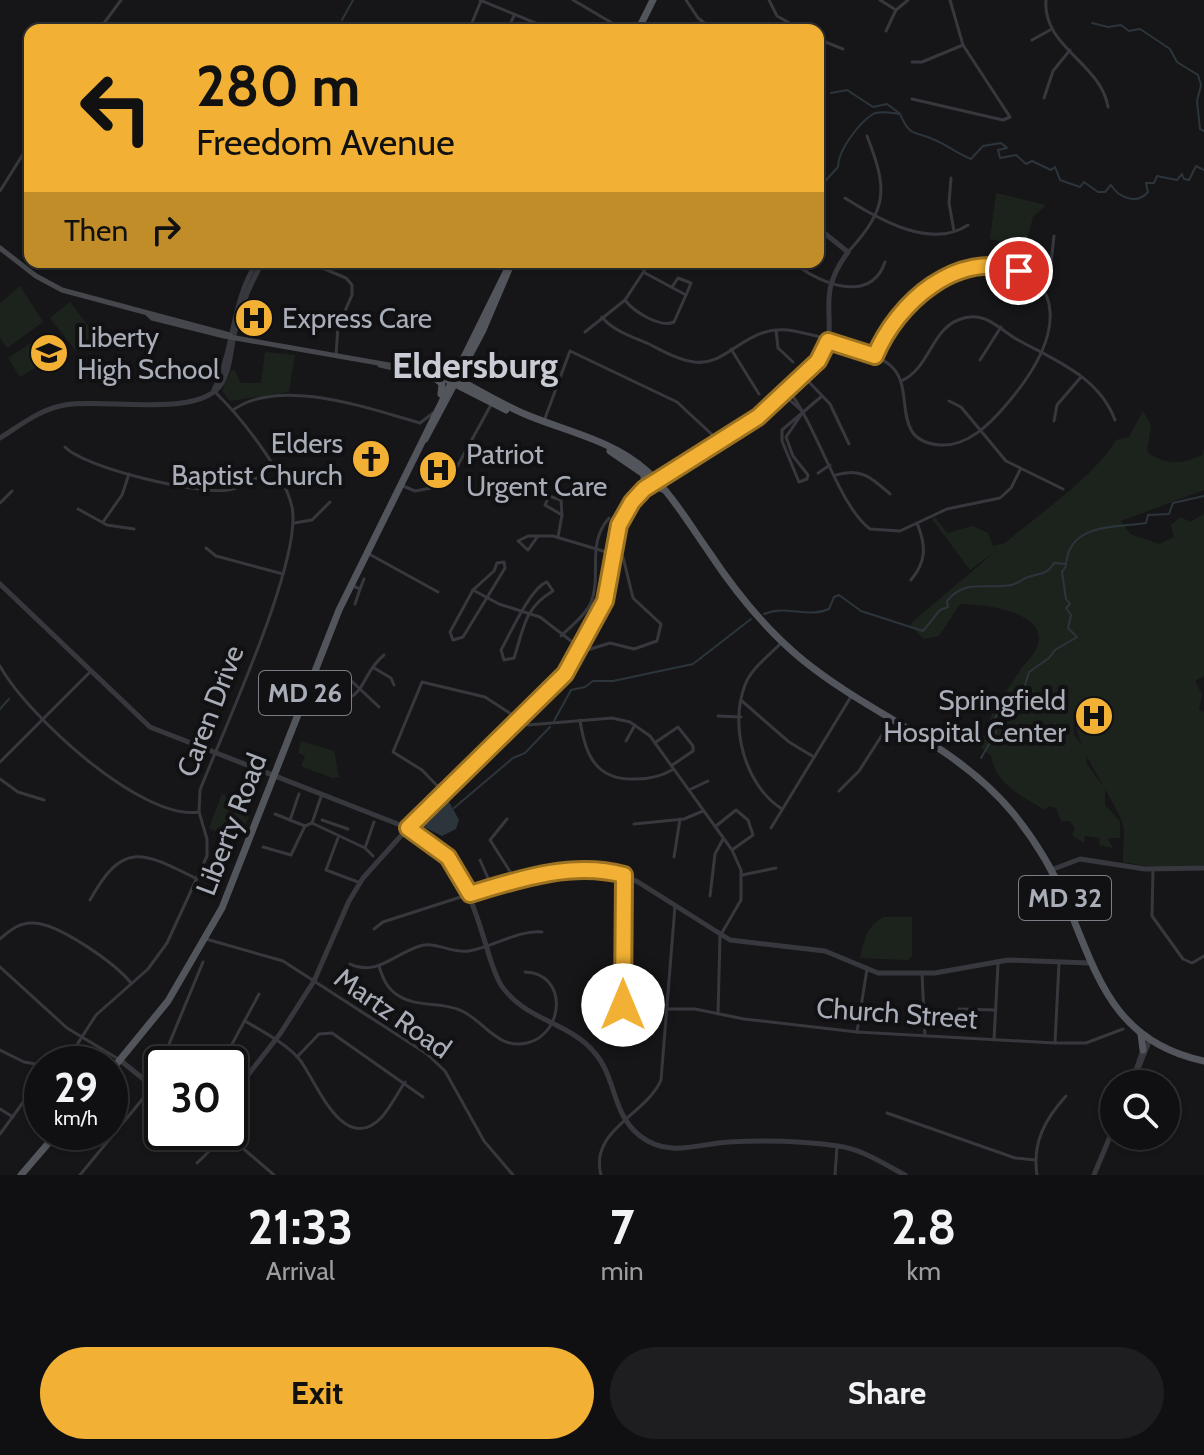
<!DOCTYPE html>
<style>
:root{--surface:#101012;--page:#1e1e20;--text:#f1f3f6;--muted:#9c9d9f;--line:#303032;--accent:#f2b134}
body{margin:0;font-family:Cabin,sans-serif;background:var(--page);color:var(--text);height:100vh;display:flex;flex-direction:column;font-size:30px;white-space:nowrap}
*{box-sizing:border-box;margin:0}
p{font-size:26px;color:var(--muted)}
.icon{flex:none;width:44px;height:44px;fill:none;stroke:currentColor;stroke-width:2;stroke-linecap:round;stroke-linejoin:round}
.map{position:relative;height:1175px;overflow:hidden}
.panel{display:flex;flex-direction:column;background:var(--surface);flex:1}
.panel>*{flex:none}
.hud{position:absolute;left:24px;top:24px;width:800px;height:244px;border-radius:16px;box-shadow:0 2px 6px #0004,0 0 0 2px var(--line);background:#f2b134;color:#111;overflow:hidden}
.buttons{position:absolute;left:1100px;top:1070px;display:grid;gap:16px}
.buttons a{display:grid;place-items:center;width:80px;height:80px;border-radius:50%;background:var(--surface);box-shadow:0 2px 6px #0004,0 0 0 2px var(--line);font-size:40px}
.speed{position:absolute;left:24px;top:1046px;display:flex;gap:16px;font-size:40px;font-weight:700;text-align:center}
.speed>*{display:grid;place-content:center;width:104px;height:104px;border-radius:50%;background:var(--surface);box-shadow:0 2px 6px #0004,0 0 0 2px var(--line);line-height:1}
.speed small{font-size:20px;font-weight:400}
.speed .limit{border:4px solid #111;border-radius:12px;background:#fff;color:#111}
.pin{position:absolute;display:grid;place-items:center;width:68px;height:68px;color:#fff;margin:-34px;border:4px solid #fff;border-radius:50%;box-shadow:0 2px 8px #0007}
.me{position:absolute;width:88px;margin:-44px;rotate:0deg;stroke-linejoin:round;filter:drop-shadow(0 0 6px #0008)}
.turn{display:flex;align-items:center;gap:28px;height:168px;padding:0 40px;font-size:36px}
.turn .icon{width:104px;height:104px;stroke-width:2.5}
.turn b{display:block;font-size:56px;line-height:68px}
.then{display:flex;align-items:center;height:76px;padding:0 40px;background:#0003;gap:16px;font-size:30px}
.eta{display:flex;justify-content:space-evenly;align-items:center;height:136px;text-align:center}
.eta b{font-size:48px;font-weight:700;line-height:56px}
.button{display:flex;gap:16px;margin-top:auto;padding:16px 40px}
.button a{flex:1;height:92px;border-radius:48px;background:var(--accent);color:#111;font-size:32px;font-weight:700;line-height:92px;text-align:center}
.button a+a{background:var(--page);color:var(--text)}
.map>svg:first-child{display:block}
</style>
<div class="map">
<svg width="1204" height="1175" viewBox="0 0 1204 1175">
<rect width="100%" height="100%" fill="#161618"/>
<!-- green -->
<g fill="#1c231d">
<path d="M996,193L1046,205L1033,217L1025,247L990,239Z"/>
<path d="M20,286L43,322L7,348L0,338V303Z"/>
<path d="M70,302L95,335L76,351L50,318Z"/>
<path d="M37,339L50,359L20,377L8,358Z"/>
<path d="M265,352L295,355L289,392L230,401L222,391L231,371L234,369L241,383H261Z"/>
<path d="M1143,411L1151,426L1147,452C1166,465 1181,465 1202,455L1204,448V490L1121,521L1130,534L1159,544L1174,537L1171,525L1181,517L1190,522L1204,514V676L1195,681L1202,695L1199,710L1204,712V865L1152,867L1123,862C1122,849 1127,832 1121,819C1110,794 1074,743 1076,720C1077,713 1080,709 1083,703L1073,713L1074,735L1086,750L1087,764L1105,789V805L1120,821V838H1107L1113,848L1099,845L1100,838L1085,836L1084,843L1072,835L1075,828L1070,821H1061L1056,808L1049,806L1045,810C1022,796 996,785 991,756L981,748C987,714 1005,694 1023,666C1027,661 1033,656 1035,651C1056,612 983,604 960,604L939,636L923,639L910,624L997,550L970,570L932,519L935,517L947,533L973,526L988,533L993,546L1005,543C1037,516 1096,475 1116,440L1129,437Z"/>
<path d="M301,741L334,751L339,777L332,778L301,766L305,756L298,753Z"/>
<path d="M222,794L251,811L239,842L209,828Z"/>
<path d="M884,917H912V956L908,960L860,958C863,941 868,924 884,917Z"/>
</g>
<!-- water -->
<path fill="#2c353c" d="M448,800L459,820L456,829L442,836L424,827V820Z"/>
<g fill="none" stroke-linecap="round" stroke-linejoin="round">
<!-- stream -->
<g stroke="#2c353c" stroke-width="2">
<path d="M342,20L353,0"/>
<path d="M1092,23L1108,27L1121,25L1129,31L1140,29L1170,49L1177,62L1198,75L1201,85L1197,101L1200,129L1204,131"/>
<path d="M831,93L847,90L873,107L887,104L899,113"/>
<path d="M818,189L838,167C838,150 859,123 873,114C880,110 892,113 900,114C910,138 916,131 935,140C947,145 958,154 971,159L983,146L1001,143L1007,148L998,150L1000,158L1016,155L1026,164L1032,161L1051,170L1055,167L1060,180L1080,187L1084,182L1098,192H1105L1111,185C1119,198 1137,205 1148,192L1146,183H1154L1157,176L1177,180L1182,174L1184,179L1189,180L1196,166L1204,170"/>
<path d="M764,614C787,604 807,619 829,609L834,597L839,595L861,611L923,631L940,610L948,607L947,601C965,578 987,590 1011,585C1018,584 1022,579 1028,577C1040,573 1047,575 1054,563L1066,564C1070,523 1114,528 1146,523L1148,515L1169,514L1173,503L1204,496"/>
<path d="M0,709L9,699"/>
<path d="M554,721L571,690L585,687L593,681H613L693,664L751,619"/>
<path d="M981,758L996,732L993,722L1001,707L1009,713L1018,709L1029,672L1049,658L1055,650L1077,637L1068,628L1071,615L1066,608L1070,604L1066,599L1062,572L1066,566"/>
<path d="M454,808L513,758L525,753L550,727"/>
</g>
<!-- minor -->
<g stroke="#37383d" stroke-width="3">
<path d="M480,0L552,30"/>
<path d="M573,0L624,30"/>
<path d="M686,0L698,18L713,30"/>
<path d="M769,0L777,16L802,30"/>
<path d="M880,0L896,10"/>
<path d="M1046,0C1042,47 1101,63 1108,107"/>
<path d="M99,30L121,0"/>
<path d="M469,30L481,1"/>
<path d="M507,30L514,16"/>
<path d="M886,31L896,10L908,0"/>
<path d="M818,39L843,49"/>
<path d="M1032,40L1050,30"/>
<path d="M912,62H922L963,45"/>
<path d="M1044,98L1053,71L1070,50"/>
<path d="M818,99L822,104L818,108"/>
<path d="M912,99L1003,120L1010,117L963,45L950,0"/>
<path d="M951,178L949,203L954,231"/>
<path d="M0,191L30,143"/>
<path d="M845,198C878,219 931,250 968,225"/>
<path d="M848,252C888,208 888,190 867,136"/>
<path d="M308,262L346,278L352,285V295L338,327L336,355"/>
<path d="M798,266C823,285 871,303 885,262"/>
<path d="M1038,283L1051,263L1054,236"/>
<path d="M672,287L678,278L691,283L686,295"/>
<path d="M625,300C634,312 660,328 674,322L686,295L645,273"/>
<path d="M602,317C613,331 633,337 649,344C663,351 678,360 694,362C730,367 745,322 794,331C819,336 872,349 891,366C917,389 888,441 940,445C967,447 990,424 1006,405C1139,251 935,212 875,356"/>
<path d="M776,330L778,348L793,362"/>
<path d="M585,332L625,300L650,262"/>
<path d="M731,349L759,394"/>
<path d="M980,360L1001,327"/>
<path d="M808,381L830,404L849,444"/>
<path d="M901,381C929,369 931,331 958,320C985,309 998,329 1018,340C1055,360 1099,377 1115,420"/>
<path d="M788,390C817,425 838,505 870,529L900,531L947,509L1000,498L1011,488L1020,470"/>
<path d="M783,394L803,412"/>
<path d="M949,401L961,407L1006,461L1063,489"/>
<path d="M233,410C280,376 370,409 420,423"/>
<path d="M803,412L786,437L793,456L808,475L807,479L799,482L782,441V430L822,396"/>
<path d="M544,421L570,351L677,402L719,441"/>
<path d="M1054,421L1057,405L1081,377"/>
<path d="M420,423L433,413"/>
<path d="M65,447C85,468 199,495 228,490C245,487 259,477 272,467"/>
<path d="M818,473L830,465"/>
<path d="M836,475C861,467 872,478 890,494"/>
<path d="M403,486L415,491L447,485L492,403"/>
<path d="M549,496L561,500L562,515L545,505Z"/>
<path d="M0,503L12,491"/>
<path d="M78,509L107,525L134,529"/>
<path d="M103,522L122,495L129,474"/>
<path d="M294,523L312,520L330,502"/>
<path d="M528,536H538L528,550L518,541Z"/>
<path d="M558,537L562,515"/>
<path d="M206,548L216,556L283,574"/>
<path d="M369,554L438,592"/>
<path d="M504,562L505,568L463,637L453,640L450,632L473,590L494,571L497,563Z"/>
<path d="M911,580C927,561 926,545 917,523"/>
<path d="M547,582L553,591C524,608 524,628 514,658L504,660L501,650C510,634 531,587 547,582Z"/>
<path d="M353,586L360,589L355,604"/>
<path d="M360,589L364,579"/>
<path d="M473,590L499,604L540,617L584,651L610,643L634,649L657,641L661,624L633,598L623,557L553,536H538"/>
<path d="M561,636C571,626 585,616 591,603C602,574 586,544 609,518"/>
<path d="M0,666C26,714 141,821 199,812"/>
<path d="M374,668L391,678L394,685"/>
<path d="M343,673L379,707"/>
<path d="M309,693C369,715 355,678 384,655"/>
<path d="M742,701L789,742L814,757"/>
<path d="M718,716L741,717"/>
<path d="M580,720C585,755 596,781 636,779C650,779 660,777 672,770"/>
<path d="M626,741L635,725"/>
<path d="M656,742L678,727L693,746V751L671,766"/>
<path d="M0,762L90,672"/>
<path d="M0,779L18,792L44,800"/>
<path d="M689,790L708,781"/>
<path d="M839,791L859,771L891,721"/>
<path d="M444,793L422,770L393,752L422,682L485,697L528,725L612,718L630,722L650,736L732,850L741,870V900L720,936L718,1014"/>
<path d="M782,809C745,786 729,726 745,685C751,668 770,655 782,642"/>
<path d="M275,814L305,826L312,823"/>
<path d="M507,819L490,840L516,881"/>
<path d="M290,820L299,794"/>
<path d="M322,820L348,829"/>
<path d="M312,823L365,848L373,856"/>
<path d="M312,823L322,794"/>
<path d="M634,824L684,819L703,811"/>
<path d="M716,826L736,810L748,820L753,835L732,850"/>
<path d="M771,828L852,695"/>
<path d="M338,838L326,870L358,882"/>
<path d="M263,847L291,855L305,826"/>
<path d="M365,848L374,822"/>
<path d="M674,857L680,819"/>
<path d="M480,860L492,887"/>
<path d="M1153,870L1152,916L1183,959L1192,963L1204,956"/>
<path d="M742,875L776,868"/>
<path d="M710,896L715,854L723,839"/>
<path d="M90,900C123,841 141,851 197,879"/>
<path d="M374,929L383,922L467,895"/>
<path d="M0,939C10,930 20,922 34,923C59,924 115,963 131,983"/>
<path d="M206,939L283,961L427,1054L445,1071L484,1141L513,1175"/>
<path d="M350,964C377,977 395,953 420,946C437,941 452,954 469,951C494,947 517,930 542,932"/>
<path d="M379,966C383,979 387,989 399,996C418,1008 443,1001 464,1012C485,1023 499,1050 527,1043C565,1034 568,973 525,972"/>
<path d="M0,967L67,1028L120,1060"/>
<path d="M922,973L925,1036"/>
<path d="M623,1005L624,876"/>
<path d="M668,1009H695L744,1019L857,1032L1055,1043H1086L1123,1029"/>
<path d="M959,1009L996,1010"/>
<path d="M245,1021C262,1031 287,1044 300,1060C316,1081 343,1156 381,1118C390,1108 397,1094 405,1082"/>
<path d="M857,1032L867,969"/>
<path d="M994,1040L998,964"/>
<path d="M1055,1043L1059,963"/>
<path d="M0,1050L24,1062L42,1065"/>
<path d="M297,1057L319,1034L332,1033L423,1097"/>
<path d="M224,1059L259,994"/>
<path d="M51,1064L71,1054L96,1015L148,969L167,943L207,856V839L199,812L200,790C222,733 303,560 292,507C284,471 240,416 214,391"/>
<path d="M0,1109L13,1117"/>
<path d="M887,1113L1015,1158L1035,1160"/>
<path d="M224,1132L274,1175"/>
<path d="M0,1134L32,1090L38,1065"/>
<path d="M197,1163L226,1135"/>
<path d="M80,1175L150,1090L203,962"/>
<path d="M601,1175C589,1130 646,1115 661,1080L675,906"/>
<path d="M835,1175L837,1147"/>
<path d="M1037,1175C1032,1143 1045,1119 1066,1096"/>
</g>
<!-- tertiary -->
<g stroke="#37383d" stroke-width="5">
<path d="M214,390C235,349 231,302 257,262"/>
<path d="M0,438C21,425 40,409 65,405C105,398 201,419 222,383C230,369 231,350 234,335C240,308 249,285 263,262"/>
<path d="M0,584L150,727L408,828C458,855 470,894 486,945C490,959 494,973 501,985C524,1020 569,1022 594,1052C617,1078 611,1113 640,1136C669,1158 697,1144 728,1142C764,1140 803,1141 838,1146C862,1149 884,1164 905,1175"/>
<path d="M1051,870L1080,859L1145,869L1204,868"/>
<path d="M470,894C523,878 586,855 638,882L730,940L825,951L878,973H935L1008,960L1089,963"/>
<path d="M120,1060L162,1094"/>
<path d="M1131,1084L1143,1050"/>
<path d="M1132,1084L1150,1039"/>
<path d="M230,1098L280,1034L314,981L349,901L363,878L408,828L565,674L605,601L619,525L635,498L654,481L758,417L823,355C840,316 813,299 848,252L818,228"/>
<path d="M1094,1175L1114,1127"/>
</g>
<!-- secondary -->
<g stroke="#45474d" stroke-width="5">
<path d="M0,248L36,276L62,290L230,335"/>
<path d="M148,314L152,318L224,336L452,376"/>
<path d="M380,365L449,381"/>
</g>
<!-- primary -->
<g stroke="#53555c" stroke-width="7">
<path d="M638,30L653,0"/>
<path d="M438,371L456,363"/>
<path d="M433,376L442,384L441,394"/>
<path d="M452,376C477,389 501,404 527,415C568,432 612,440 647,471C671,493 690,525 709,552C736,593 766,630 804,661C872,716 956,744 1013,813C1035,840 1053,870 1066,901C1097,975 1113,1042 1204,1061"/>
<path d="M449,381L506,410"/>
<path d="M425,439L483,330L512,262"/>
<path d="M610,451L654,481"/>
<path d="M644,476V489"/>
<path d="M662,489L667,473"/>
<path d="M1141,1034L1143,1050"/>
<path d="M110,1072L168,1001L222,908L339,610L511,262"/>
<path d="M21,1175L58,1132"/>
</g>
</g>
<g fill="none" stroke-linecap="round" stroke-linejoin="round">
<defs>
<path id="route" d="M623,1005L624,875C573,861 519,879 470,894L448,857L408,828L565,674L605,601L619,525L632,502L644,489L758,417L818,361L828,341L875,356C897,303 957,249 1019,271"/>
</defs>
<!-- route casing -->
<use href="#route" stroke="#9d7322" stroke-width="20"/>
<!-- route -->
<use href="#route" stroke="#f2b134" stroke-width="14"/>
</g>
<!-- icons -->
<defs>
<symbol id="hospital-disc" viewBox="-11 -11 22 22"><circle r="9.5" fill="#f2b134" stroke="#111113"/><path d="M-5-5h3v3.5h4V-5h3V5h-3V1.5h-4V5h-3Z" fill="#111"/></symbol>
<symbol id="school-disc" viewBox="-11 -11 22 22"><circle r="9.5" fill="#f2b134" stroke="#111113"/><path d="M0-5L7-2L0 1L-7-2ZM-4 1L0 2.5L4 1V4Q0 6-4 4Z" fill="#111"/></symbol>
<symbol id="church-disc" viewBox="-11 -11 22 22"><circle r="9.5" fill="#f2b134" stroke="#111113"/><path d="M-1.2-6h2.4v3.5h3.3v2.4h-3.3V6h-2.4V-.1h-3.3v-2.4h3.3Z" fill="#111"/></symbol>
</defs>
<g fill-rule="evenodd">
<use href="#hospital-disc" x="232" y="296" width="44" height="44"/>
<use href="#school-disc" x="27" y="331" width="44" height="44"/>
<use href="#church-disc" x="349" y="437" width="44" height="44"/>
<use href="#hospital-disc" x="416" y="448" width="44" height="44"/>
<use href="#hospital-disc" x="1072" y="694" width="44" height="44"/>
</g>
<g text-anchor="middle" stroke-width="8" stroke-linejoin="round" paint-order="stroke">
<!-- shield labels -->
<g fill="#111113" stroke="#7b7e86" stroke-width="2">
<rect x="259" y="671" width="92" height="44" rx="6"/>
<rect x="1019" y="876" width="92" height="44" rx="6"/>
</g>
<g font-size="26" font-weight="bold" fill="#a8adb8">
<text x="305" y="702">MD 26</text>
<text x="1065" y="907">MD 32</text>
</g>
<!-- poi labels -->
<g font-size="28" fill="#a8adb8" stroke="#111113" text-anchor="start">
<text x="282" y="328">Express Care</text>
<text x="77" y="347">Liberty<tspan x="77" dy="32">High School</tspan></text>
<text x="343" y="453" text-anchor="end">Elders<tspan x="343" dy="32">Baptist Church</tspan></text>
<text x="466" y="464">Patriot<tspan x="466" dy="32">Urgent Care</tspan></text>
<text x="1066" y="710" text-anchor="end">Springfield<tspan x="1066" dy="32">Hospital Center</tspan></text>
</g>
<!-- street labels -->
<g font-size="28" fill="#a8adb8" stroke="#111113">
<text transform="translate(210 711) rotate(-69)" y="10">Caren Drive</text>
<text transform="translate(231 824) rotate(-69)" y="10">Liberty Road</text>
<text transform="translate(393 1013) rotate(35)" y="10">Martz Road</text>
<text transform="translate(897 1013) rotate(4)" y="10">Church Street</text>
</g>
<!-- district labels -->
<g font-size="36" font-weight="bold" fill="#c9ccd4" stroke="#111113">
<text x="475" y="378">Eldersburg</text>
</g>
</g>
</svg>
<div class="buttons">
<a><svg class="icon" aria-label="search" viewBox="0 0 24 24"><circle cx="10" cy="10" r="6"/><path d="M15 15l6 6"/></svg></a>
</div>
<div class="speed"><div>29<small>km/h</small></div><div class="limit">30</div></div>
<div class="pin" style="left:1019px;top:271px;background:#d93025"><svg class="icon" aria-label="arrive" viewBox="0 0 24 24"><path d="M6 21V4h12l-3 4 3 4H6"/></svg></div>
<svg class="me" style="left:623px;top:1005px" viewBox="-20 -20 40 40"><circle r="19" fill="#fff"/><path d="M0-13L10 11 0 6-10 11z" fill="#f2b134"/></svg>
<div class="hud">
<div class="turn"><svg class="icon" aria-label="left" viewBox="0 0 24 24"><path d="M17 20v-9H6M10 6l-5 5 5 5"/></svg><div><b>280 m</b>Freedom Avenue</div></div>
<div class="then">Then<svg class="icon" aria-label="right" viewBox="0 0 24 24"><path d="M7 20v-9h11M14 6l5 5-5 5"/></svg></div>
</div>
</div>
<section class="panel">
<div class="eta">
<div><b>21:33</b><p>Arrival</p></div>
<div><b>7</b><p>min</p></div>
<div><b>2.8</b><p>km</p></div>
</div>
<div class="button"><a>Exit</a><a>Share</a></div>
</section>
